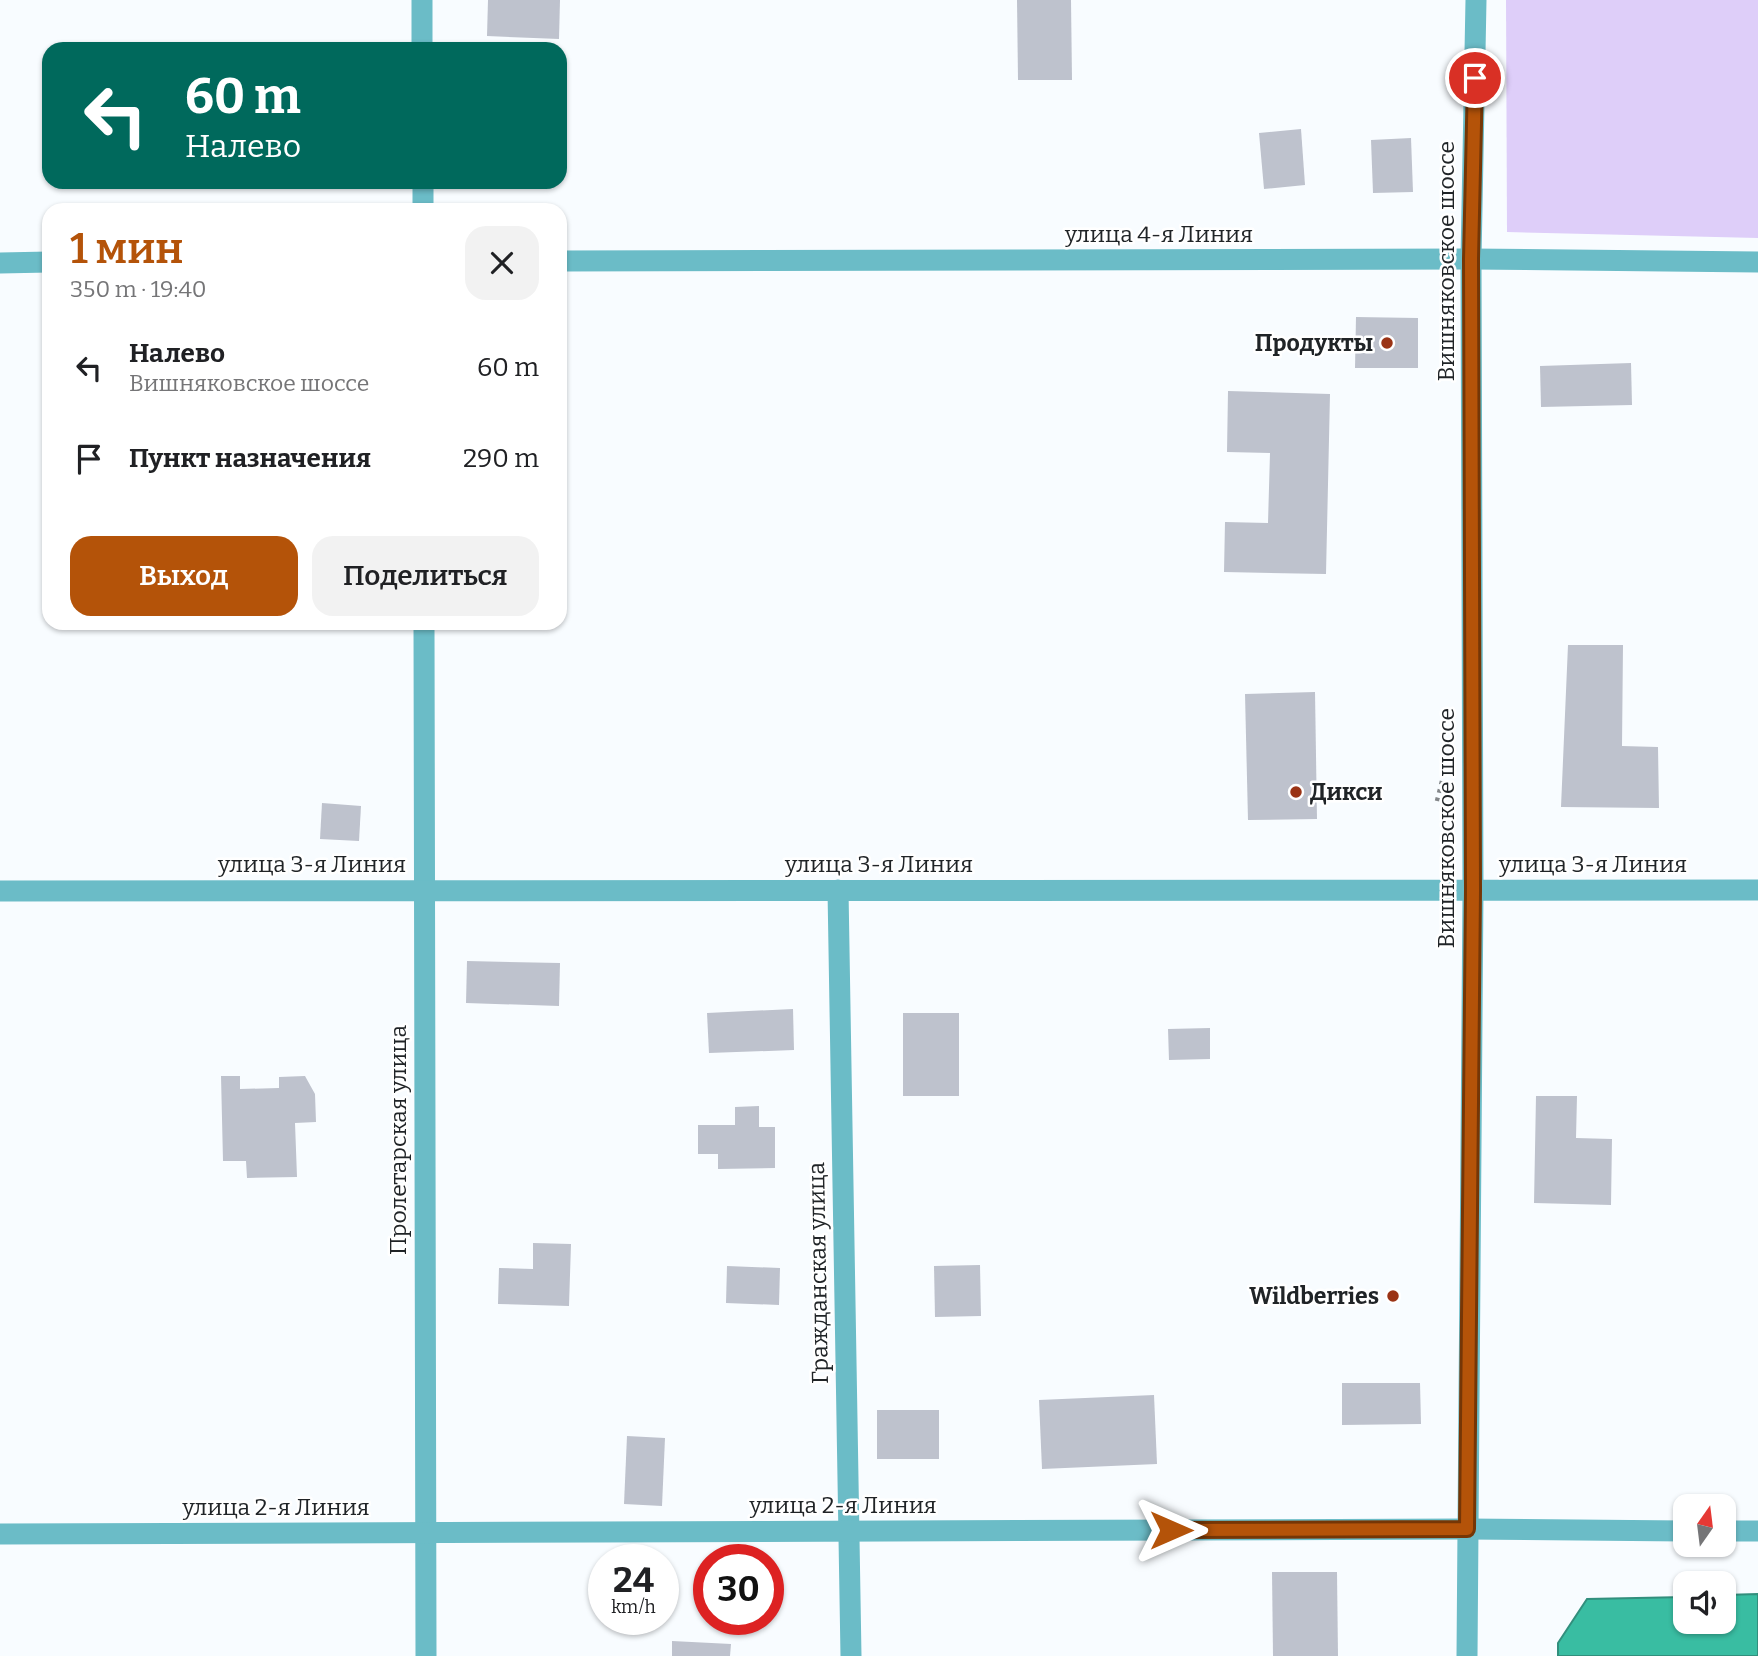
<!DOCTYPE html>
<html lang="ru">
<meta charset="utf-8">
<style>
:root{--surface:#fff;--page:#f2f2f2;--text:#202124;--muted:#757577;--accent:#b45309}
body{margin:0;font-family:Bitter,serif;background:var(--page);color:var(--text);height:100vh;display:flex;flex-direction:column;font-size:26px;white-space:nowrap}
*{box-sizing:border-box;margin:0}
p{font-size:23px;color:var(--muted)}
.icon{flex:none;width:38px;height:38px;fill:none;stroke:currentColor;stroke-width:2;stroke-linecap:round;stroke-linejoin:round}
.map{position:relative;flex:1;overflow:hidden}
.drawer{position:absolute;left:42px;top:203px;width:525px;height:427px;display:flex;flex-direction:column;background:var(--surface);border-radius:21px;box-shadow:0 2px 5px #0004}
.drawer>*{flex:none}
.hud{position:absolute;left:42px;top:42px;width:525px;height:147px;border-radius:21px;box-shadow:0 2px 5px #0004;background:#00695c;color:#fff;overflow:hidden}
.needle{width:46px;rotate:14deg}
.controls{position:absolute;left:1673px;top:1494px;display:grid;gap:14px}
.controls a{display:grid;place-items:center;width:63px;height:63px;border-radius:14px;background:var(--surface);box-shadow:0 2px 5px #0004;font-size:35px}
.speed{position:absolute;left:588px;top:1544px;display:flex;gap:14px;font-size:35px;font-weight:700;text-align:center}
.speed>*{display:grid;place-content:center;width:91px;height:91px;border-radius:50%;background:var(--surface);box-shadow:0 2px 5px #0004;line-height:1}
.speed small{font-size:18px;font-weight:400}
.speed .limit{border:10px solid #d22;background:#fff;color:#111}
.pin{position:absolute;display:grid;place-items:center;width:60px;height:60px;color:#fff;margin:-30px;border:4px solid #fff;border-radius:50%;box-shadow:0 2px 7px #0007}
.me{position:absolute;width:77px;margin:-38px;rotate:90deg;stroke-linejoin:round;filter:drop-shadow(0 0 5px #0008)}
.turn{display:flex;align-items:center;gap:24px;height:147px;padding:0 28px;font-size:32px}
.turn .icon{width:91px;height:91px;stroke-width:2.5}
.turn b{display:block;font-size:49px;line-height:60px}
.round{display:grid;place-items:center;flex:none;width:74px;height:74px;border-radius:21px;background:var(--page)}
.headline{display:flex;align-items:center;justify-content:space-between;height:119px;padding:0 28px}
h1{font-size:42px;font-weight:600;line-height:52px;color:var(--accent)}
.button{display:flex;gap:14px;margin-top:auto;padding:14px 28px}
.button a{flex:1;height:80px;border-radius:21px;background:var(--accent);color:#fff;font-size:28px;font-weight:600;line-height:80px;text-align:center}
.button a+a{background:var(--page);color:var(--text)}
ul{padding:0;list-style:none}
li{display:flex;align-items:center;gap:21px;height:91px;padding:0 28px}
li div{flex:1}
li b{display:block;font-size:26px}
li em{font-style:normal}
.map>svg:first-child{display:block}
</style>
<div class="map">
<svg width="1758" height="1656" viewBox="0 0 1758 1656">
<rect width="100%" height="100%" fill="#f8fcff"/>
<!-- green -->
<path fill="#decef9" d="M1506,0H1758V238L1507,232Z"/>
<!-- water -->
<path fill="#39bda2" stroke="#328f7d" stroke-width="2" d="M1758,1594V1656H1558V1643L1587,1599L1685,1597V1622H1724V1595Z"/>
<!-- building -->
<g fill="#bec2cd">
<path d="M488,0H560L559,39L487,36Z"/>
<path d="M1017,0H1071L1072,80H1018Z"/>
<path d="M1301,129L1305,185L1264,189L1259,133Z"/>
<path d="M1411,138L1413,192L1373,193L1371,140Z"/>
<path d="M1356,317L1418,318V368H1355Z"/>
<path d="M1631,363L1632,405L1541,407L1540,366Z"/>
<path d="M1228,391L1330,394L1326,574L1224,572L1225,522L1268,523L1270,453L1227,452Z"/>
<path d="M1568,645H1623L1622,746L1658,747L1659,808L1561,807Z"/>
<path d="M1315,692L1317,819L1248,820L1245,694Z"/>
<path d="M322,803L361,806L359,841L320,839Z"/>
<path d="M467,961L560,963L559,1006L466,1003Z"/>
<path d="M793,1009L794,1050L709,1053L707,1013Z"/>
<rect x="903" y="1013" width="56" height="83"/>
<path d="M1210,1028V1059L1169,1060L1168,1029Z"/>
<path d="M221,1076H240V1089L279,1088V1077L305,1076L315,1094L316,1122L295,1123L297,1177L247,1178L246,1161H223Z"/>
<path d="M1536,1096H1577L1576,1138L1612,1139L1611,1205L1534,1203Z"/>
<path d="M759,1106V1127H775V1168L718,1169V1154H698V1125H735V1107Z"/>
<path d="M533,1243L571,1244L569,1306L498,1304L499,1268L533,1269Z"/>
<path d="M980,1265L981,1316L935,1317L934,1266Z"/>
<path d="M727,1266L780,1268L779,1305L726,1303Z"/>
<path d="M1342,1383H1420L1421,1424L1342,1425Z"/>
<path d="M1154,1395L1157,1464L1042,1469L1039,1400Z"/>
<rect x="877" y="1410" width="62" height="49"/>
<path d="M627,1436L665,1438L662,1506L624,1504Z"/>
<path d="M1272,1572H1337L1338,1656H1273Z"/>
<path d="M672,1641L731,1644L730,1656H672Z"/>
</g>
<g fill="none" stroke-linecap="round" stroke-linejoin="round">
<!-- path -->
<path stroke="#828689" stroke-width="4.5" stroke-dasharray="3.5 5" stroke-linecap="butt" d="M1437,801L1443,777"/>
<!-- minor -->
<g stroke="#6bbcc7" stroke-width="21">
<path d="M422,0V49"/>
<path d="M423,182V210"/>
<path d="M560,261L1471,259L1758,262"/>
<path d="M0,263L49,262"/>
<path d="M424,623L426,1656"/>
<path d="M838,890L851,1656"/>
<path d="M0,891L1758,890"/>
<path d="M1724,1531H1758"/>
<path d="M0,1534L1467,1529L1685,1531"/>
</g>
<!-- tertiary -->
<path stroke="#6bbcc7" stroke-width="21" d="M1467,1656L1473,890L1471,259L1476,0"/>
</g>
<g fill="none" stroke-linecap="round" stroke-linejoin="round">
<defs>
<path id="route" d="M1171,1530L1467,1529L1473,890L1471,259L1475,78"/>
</defs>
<!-- route casing -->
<use href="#route" stroke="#753606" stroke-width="18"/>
<!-- route -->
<use href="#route" stroke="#b45309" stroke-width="12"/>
</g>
<!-- markers -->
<g fill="#9a3315" stroke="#fff" stroke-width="2.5">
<circle cx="1387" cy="343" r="7"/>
<circle cx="1296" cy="792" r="7"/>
<circle cx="1393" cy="1296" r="7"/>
</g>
<g text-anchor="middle" stroke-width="5" stroke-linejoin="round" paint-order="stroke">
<!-- street labels -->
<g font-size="23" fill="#202427" stroke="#fff">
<text x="1159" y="242">улица 4-я Линия</text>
<text transform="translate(1446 261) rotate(-90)" y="8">Вишняковское шоссе</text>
<text transform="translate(1446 828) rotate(-90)" y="8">Вишняковское шоссе</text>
<text x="312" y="872">улица 3-я Линия</text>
<text x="879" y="872">улица 3-я Линия</text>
<text x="1593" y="872">улица 3-я Линия</text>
<text transform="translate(398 1140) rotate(-90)" y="8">Пролетарская улица</text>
<text transform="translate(818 1273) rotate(-91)" y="8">Гражданская улица</text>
<text x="843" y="1513">улица 2-я Линия</text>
<text x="276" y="1515">улица 2-я Линия</text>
</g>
<!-- poi labels -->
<g font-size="23" font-weight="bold" fill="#202427" stroke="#fff" text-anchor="end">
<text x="1373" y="351">Продукты</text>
<text x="1310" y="800" text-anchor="start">Дикси</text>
<text x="1379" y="1304">Wildberries</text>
</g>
</g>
</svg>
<div class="controls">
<a><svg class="needle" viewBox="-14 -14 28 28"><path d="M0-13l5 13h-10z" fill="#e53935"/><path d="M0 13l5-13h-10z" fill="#757577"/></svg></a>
<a><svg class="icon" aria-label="sound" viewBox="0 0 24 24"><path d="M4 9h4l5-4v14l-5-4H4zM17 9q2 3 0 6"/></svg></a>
</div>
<div class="speed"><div>24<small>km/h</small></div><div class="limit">30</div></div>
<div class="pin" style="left:1475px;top:78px;background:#d93025"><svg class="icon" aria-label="arrive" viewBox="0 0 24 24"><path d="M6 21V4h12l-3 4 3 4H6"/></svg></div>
<svg class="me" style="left:1171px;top:1530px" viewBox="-20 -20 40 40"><path d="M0-17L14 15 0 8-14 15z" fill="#b45309" stroke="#fff" stroke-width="4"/></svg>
<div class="hud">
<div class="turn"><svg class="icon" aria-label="left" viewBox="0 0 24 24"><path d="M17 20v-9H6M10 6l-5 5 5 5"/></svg><div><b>60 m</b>Налево</div></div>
</div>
<section class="drawer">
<div class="headline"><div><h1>1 мин</h1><p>350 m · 19:40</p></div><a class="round"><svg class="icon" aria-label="close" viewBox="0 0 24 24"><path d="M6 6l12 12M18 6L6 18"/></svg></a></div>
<ul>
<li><svg class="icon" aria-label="left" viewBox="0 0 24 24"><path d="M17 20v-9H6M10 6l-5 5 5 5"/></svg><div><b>Налево</b><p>Вишняковское шоссе</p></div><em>60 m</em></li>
<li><svg class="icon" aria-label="arrive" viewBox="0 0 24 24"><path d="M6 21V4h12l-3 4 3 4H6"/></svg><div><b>Пункт назначения</b></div><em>290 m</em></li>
</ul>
<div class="button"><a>Выход</a><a>Поделиться</a></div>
</section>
</div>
